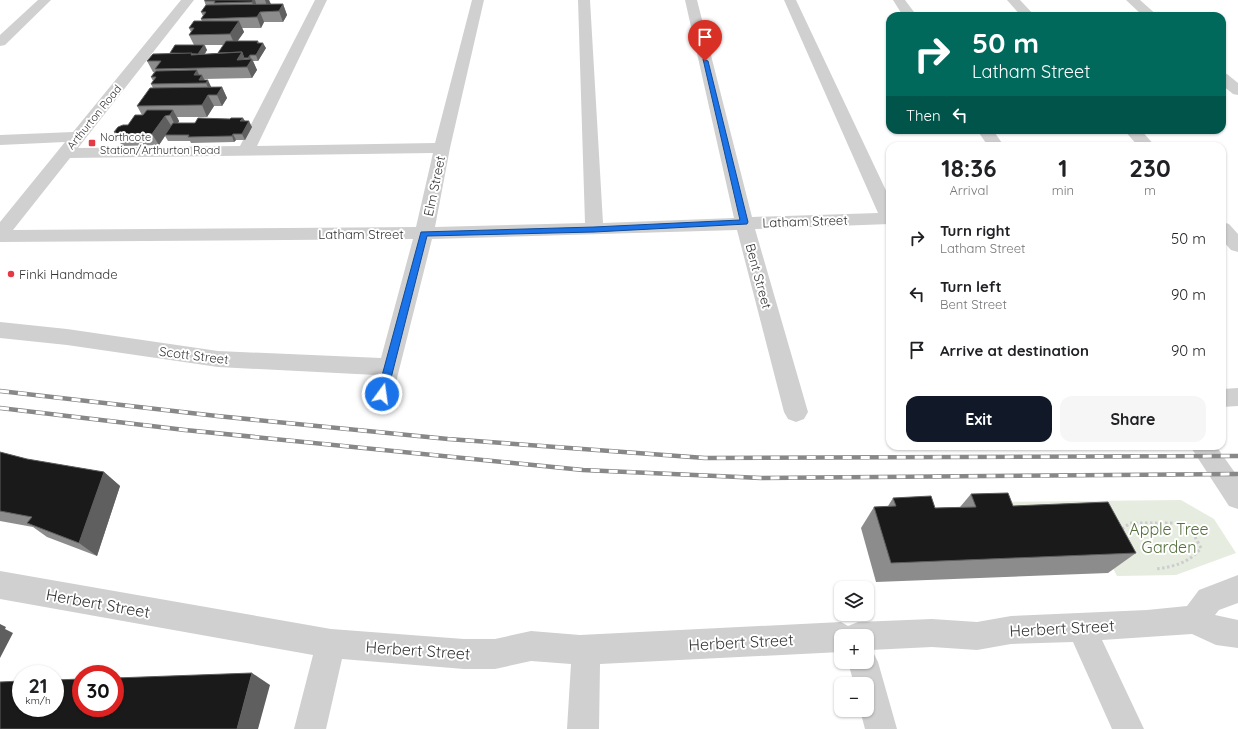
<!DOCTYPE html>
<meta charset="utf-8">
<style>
:root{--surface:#fff;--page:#f6f6f6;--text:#202124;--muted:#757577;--accent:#111827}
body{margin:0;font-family:Quicksand,sans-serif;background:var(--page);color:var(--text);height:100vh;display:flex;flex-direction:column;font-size:15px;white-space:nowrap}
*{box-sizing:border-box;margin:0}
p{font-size:13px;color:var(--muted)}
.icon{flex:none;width:22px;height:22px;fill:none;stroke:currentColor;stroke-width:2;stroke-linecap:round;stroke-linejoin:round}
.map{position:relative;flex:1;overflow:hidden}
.side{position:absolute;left:886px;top:142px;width:340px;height:308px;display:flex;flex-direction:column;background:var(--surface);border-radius:12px;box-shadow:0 1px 3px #0004}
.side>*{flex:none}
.banner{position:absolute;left:886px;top:12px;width:340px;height:122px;border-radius:12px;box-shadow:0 1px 3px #0004;background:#00695c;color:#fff;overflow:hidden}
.tools{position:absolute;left:834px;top:581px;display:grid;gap:8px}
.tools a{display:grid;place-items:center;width:40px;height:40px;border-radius:8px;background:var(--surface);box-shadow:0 1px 3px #0004;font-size:20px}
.speed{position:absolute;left:12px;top:665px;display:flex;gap:8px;font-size:20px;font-weight:700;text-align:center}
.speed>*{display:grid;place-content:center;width:52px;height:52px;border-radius:50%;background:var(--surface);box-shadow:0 1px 3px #0004;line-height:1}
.speed small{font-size:10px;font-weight:400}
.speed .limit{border:6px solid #d22;background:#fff;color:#111}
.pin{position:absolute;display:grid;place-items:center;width:34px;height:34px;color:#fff;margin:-41px -17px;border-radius:50% 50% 50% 0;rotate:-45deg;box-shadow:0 0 4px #0007}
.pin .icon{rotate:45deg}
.me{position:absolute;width:44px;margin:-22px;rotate:14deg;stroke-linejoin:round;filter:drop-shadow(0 0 3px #0008)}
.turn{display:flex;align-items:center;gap:14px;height:84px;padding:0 20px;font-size:18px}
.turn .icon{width:52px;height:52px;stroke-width:2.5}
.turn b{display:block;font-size:28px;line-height:34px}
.then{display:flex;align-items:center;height:38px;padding:0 20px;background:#0003;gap:8px;font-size:15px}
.eta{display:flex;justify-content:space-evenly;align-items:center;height:68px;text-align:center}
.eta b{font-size:24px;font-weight:700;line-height:28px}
.button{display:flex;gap:8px;margin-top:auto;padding:8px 20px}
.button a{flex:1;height:46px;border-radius:12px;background:var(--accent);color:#fff;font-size:16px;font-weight:700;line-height:46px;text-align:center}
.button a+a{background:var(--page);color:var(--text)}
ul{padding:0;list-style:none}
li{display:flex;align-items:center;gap:12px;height:56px;padding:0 20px}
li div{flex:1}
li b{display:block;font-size:15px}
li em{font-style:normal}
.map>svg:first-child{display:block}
</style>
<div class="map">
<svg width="1238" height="729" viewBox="0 0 1238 729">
<rect width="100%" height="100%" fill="#fff"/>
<!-- green -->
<path fill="#e6ecdf" d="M1181,500L1214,519L1236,553L1176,575L1117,576L1087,518H1000L994,502Z"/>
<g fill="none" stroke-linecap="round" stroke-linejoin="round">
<!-- path -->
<path stroke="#cdcdcd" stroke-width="3" stroke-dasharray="2.5 2.5" stroke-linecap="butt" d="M1122,529L1130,523H1177L1194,535L1201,548C1189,563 1173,567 1155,569"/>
<!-- minor -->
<g fill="#d0d0d0" fill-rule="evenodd">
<path d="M38,0H51L5,45L0,46V35Z"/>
<path d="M181,0H194L78,148L240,146L315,0H327L257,146L435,143L472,0H484L450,148L435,227L585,223L578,0H590L603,223L734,218L685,0H697L752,217L878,213L784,0H796L890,199V224L755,229L808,412L804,419L796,422L788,419L784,412L737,230L432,239L393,394L390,400L382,403L374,400L371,394L376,375L218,367L67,345L0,338V322L67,329L218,351L381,358L413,239L0,242V222L65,142L0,145V135L73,132ZM433,153L416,227L13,230L70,158Z"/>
<path d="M893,0H905L917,16H903Z"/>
<path d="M1007,0H1020L1035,16H1021Z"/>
<path d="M1126,0H1140L1158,16H1143Z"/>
<path d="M1222,73L1227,74L1238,83V95L1233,94L1222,85Z"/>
<path d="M977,130H993L1004,146H988Z"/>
<path d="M1124,130H1141L1155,146H1138Z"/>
<path d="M1222,222L1229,224L1238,234V252L1231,250L1222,240Z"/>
<path d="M1238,388V406L1222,407V389Z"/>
<path d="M1190,446H1216L1238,477V509L1229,506Z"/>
<path d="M0,571L331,629L464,639H495L531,631L580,635L841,622L848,626L858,622L932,619L977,622L1011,616L1147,610L1187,606L1199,590L1238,575V603L1219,610L1215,615L1238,620V648L1216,645L1192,634L1102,640L1144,729H1112L1073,642L1011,644L977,650L932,647L870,650L873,652L878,662L897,729H865L860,710H867V684H854L848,662H867V636H841V652L600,664L599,729H567L571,664L531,661L495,669H464L342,659L326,729H294L313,655L0,599Z"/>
</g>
<defs>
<g id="rail">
<path d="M0,391L217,416L448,439L705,458L1238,456"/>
<path d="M0,408L185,430L583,470L761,478L1238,474"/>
</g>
</defs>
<!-- rail casing -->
<use href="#rail" stroke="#888" stroke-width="4.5"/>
<!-- rail -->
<use href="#rail" stroke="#fff" stroke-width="3" stroke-dasharray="9" stroke-linecap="butt"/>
</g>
<!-- wall -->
<g fill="#8c8c8c" fill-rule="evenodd">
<path d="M204,0H269L271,4H283L287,15L283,22H264L261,28H242L244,32L237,41H258L259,43L266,48L258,61H253L257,70L252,78L204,79L211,87H222L227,98L222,106H214L207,117H177L179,121L178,123H195L243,118L245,121L252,127L245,140H236L234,142L191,143L190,141H168L165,136L159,145L122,146L114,132L128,125L142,115L137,106L153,88L151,84L153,81L151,77L154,72H153L147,61L194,45L189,35L191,32L189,28L202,21L201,19L203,16L201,12L206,6ZM205,45H224L218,53L205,54L207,50Z"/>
<path d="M0,452L27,459L104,472L120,486L97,556L47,537L33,527L0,521Z"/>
<path d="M971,494L1013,506L1136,553L1108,573L876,582L861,528L874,507L888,506L893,498L935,508L960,507Z"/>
</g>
<!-- shaded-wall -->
<g fill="#5f5f5f">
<path d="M253,0H255L258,10L256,13L252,2Z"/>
<path d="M265,0H269L271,5L268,9Z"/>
<path d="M283,4L287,15L283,22L279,11Z"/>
<path d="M260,12L264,22L261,28L257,17Z"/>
<path d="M239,21L244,32L235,45L230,34Z"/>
<path d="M263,43L266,48L258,61L256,55Z"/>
<path d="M204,45L207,50L201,59L198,54Z"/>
<path d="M242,52L246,63L237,60Z"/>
<path d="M250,55L251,60L252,59L257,70L252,78L247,67L250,62L248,58Z"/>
<path d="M197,70L200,77L202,75L206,83L208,80L213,91L211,94L206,83H198L194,75Z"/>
<path d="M222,87L227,98L222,106L217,95Z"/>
<path d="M208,95L214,106L207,117L202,105Z"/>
<path d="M173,110L179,121L176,127L170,115Z"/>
<path d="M165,116L172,127L165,135V136L159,145L152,134Z"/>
<path d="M243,118L246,123L240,121Z"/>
<path d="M249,121L252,127L245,140L242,134Z"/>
<path d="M233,134L236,140L234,142L232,136Z"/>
<path d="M104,472L120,486L97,556L79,543Z"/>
<path d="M0,624L6,627L5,629L13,633L0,658Z"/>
<path d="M252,673L270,685L258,729H237Z"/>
</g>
<!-- building -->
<g fill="#1a1a1a" stroke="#5f5f5f">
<path d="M205,0H253L252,2L214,3L215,1H205Z"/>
<path d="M283,4L279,11L260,12L257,17L201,19L206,12H201L206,5Z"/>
<path d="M194,21H239L230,34L189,35L194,28H189Z"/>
<path d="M226,41H258L257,43H263L256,55H250L248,58H244L242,52L218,53Z"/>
<path d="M175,45H204L198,54L170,53Z"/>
<path d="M242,52L237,60L252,59L247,67L155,69L161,61H147L153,54L192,53L191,55Z"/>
<path d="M197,70L194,75H202L199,80H208L206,83L151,84L156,77H151L156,71Z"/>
<path d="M222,87L217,95H208L202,105L137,106L150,88Z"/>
<path d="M147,110H173L170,115L165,116L152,134H115L116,132H114L118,127L123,125H128L135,115H143Z"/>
<path d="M198,118L230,119L231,118H243L240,121H249L242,134H233L232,136L188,137L189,135H165L173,123H195Z"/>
<path d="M0,452L27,459L104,472L79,543L27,523L32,517L0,511Z"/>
<path d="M1008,493L1013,506L1108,502L1136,553L891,563L874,507L896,506L893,498L931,496L935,508L976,507L971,494Z"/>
<path d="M252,673L237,729H0V682L21,681V708H55V680L81,679V708H115V678Z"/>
</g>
<!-- route -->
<path fill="#1a73e8" stroke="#114b97" d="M703,59L708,61L748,222L747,224L594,232L427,236L387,394L385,397H378L377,394L421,232L594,227L740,220Z"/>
<!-- markers -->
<g fill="#e63946" stroke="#fff" stroke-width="1.5">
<rect x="88" y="139" width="8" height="8" rx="2"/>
<circle cx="11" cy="274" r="4"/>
</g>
<g text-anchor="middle" stroke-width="4" stroke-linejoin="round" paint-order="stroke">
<!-- far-street labels -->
<g font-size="11" fill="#333" stroke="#fff">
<text transform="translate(94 117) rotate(-51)" y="4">Arthurton Road</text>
</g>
<!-- far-poi labels -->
<g font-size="11" fill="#333" stroke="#fff" text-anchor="start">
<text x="100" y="141">Northcote<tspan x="100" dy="13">Station/Arthurton Road</tspan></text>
</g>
<!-- street labels -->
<g font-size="13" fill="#333" stroke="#fff">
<text transform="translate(434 186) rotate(-78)" y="5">Elm Street</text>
<text transform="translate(805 221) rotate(-2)" y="5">Latham Street</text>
<text x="361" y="239">Latham Street</text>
<text transform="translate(759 276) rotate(75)" y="5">Bent Street</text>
<text transform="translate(194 355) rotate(7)" y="5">Scott Street</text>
</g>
<!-- poi labels -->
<g font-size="13" fill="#333" stroke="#fff" text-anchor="start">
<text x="19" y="279">Finki Handmade</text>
</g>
<!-- near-park labels -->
<g font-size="16" fill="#56703f" stroke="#fff">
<text x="1169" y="535">Apple Tree<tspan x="1169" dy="18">Garden</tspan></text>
</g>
<!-- near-street labels -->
<g font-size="16" fill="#333" stroke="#fff">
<text transform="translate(98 603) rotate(10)" y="6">Herbert Street</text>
<text transform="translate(1062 628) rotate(-3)" y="6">Herbert Street</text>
<text transform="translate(741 642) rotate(-3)" y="6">Herbert Street</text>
<text transform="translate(418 650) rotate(4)" y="6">Herbert Street</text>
</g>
</g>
</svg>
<div class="tools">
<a><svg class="icon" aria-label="layers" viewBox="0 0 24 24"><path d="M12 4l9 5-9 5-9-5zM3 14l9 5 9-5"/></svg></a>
<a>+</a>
<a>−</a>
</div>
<div class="speed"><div>21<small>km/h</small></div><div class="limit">30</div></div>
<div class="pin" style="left:705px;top:61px;background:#d93025"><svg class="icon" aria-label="arrive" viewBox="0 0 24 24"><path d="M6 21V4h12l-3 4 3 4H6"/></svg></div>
<svg class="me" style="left:382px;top:394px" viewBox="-20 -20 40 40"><circle r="17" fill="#1a73e8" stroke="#fff" stroke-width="3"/><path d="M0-11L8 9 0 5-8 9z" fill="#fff"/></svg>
<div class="banner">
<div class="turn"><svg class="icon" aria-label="right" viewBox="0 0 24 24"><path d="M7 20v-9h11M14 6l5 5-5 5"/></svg><div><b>50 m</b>Latham Street</div></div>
<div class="then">Then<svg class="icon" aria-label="left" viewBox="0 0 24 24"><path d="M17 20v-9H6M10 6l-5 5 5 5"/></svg></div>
</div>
<section class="side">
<div class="eta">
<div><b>18:36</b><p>Arrival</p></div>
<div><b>1</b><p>min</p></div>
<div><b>230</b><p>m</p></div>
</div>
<ul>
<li><svg class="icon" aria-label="right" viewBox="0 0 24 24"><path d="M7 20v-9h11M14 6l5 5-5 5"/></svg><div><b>Turn right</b><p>Latham Street</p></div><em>50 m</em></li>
<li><svg class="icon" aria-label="left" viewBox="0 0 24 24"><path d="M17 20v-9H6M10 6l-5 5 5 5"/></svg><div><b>Turn left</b><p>Bent Street</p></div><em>90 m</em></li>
<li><svg class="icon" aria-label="arrive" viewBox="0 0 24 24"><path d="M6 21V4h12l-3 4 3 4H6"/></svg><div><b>Arrive at destination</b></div><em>90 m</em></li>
</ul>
<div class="button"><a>Exit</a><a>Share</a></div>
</section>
</div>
